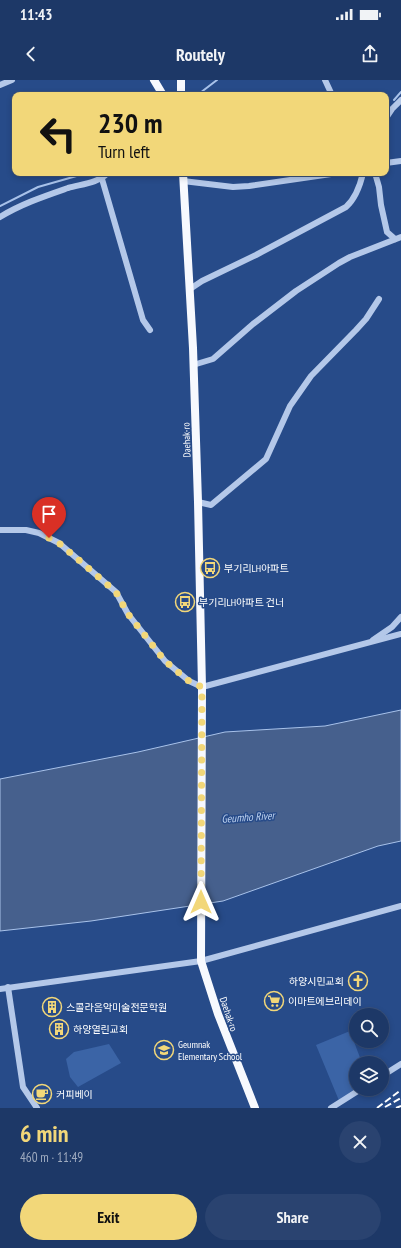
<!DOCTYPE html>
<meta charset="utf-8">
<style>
:root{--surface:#1d3867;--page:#2a4370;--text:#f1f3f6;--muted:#a0acc0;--line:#3b527b;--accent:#f2d779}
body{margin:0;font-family:"PT Sans Narrow","Noto Sans KR",sans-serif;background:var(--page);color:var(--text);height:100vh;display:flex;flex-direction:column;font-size:15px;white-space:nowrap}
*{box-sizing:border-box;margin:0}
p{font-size:13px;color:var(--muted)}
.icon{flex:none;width:22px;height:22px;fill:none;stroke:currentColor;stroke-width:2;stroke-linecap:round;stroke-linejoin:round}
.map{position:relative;height:1028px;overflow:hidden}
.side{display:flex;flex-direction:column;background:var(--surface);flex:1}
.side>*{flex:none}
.banner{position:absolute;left:12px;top:12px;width:377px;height:84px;border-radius:8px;box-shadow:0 2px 6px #0003,0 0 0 1px var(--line);background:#f2d779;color:#111;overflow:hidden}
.fabs{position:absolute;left:349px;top:928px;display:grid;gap:8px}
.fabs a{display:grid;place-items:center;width:40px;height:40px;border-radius:50%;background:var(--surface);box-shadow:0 2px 6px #0003,0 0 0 1px var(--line);font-size:20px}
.pin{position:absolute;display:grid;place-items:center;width:34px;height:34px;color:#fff;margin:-41px -17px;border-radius:50% 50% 50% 0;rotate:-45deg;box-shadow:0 0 4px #0007}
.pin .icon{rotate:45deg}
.me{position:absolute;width:44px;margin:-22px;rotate:0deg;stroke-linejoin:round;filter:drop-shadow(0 0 3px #0008)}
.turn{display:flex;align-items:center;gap:14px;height:84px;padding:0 20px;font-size:18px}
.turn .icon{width:52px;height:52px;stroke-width:2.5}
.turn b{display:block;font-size:28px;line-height:34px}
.round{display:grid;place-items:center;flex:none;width:42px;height:42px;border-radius:21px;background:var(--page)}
.summary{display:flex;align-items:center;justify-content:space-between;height:68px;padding:0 20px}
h1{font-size:24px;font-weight:700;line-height:30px;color:var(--accent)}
.cta{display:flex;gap:8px;margin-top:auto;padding:8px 20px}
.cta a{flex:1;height:46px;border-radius:24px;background:var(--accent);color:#111;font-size:16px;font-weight:700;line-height:46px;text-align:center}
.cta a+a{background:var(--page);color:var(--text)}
.status{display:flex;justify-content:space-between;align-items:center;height:28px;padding:0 20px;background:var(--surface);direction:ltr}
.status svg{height:11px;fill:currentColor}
header{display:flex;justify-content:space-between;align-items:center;height:52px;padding:0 20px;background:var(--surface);font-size:18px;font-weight:700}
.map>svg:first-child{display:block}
</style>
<div class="status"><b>11:43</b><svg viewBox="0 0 49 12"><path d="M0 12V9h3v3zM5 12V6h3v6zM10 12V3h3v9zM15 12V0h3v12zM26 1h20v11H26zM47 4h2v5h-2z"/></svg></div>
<header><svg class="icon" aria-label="back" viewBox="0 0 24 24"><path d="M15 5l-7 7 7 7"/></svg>Routely<svg class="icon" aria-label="share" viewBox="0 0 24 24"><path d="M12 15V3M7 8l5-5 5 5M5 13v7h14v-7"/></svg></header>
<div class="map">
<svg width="401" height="1028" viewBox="0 0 401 1028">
<rect width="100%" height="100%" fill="#274b89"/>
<!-- green -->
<g fill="#3b64a6">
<path d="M350,951L362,983H356V1009L340,1023L316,965Z"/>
<path d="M109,964L121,983L78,1007L70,997L66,979L74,972Z"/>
</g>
<!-- water -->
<path fill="#46608d" stroke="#a8c2ea" d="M401,630V761L378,766L223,821L91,841L0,851V699L138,672L225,652L325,646Z"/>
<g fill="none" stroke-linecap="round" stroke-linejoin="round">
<!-- stream -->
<g stroke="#a8c2ea" stroke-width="2">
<path d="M200,13L217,0"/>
<path d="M394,20L401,12"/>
<path d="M0,126L38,107L87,93"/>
</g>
<!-- minor -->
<g stroke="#b4c8e9" stroke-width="6">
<path d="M325,0L332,15"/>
<path d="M0,5L12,0"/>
<path d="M386,38L392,29L401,20"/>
<path d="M386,83L401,81"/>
<path d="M375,93L379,107L381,125L387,152L395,159"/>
<path d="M102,99L143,240L150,250"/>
<path d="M183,101L233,107L249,106L338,93"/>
<path d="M0,137C21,124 45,116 68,108C82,104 98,103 108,93"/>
<path d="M190,209L202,201L256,175L346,127C356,118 360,106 363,93"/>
<path d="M193,285L213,279L253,244L296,211L339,183L350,177L401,157"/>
<path d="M198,422L211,425L266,379L290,326L311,296L356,250L366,239L379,219"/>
<path d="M0,450H26L39,453L59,463L116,512L128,534L165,581L189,601L202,607L401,554"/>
<path d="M373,560L392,547L401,537"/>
<path d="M8,907L23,1007L37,1028"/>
<path d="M0,909L201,881L401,826"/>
<path d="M382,996L401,984"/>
<path d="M331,1028L361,1009"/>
</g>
<!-- major -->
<g stroke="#f7f9fe" stroke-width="8">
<path d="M154,0L163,15"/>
<path d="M181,0V15"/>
<path d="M183,93L193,268L198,422L202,607L201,881L218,934L255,1028"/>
</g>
<!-- rail -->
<g stroke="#fff" stroke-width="2" stroke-dasharray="7 3" stroke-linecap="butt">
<path d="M385,1027L401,1018"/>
<path d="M377,1028L401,1010"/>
<path d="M396,1028L401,1026"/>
</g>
</g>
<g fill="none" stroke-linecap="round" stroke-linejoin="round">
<!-- route -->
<path stroke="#f2d779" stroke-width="7" stroke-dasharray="0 12.6" d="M49,458L59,463L116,512L128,534L165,581L189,601L202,607L201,822"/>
</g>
<!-- icons -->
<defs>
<symbol id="bus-ring" viewBox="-11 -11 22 22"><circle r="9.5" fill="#274b89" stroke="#f2d779" stroke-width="1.5"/><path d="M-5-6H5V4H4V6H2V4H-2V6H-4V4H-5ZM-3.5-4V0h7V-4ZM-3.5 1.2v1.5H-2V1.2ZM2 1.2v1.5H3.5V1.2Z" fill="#f2d779"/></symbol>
<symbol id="church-ring" viewBox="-11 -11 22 22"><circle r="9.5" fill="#274b89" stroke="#f2d779" stroke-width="1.5"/><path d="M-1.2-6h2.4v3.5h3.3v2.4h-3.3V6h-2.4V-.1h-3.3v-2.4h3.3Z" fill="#f2d779"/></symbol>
<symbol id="supermarket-ring" viewBox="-11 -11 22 22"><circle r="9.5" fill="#274b89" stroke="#f2d779" stroke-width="1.5"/><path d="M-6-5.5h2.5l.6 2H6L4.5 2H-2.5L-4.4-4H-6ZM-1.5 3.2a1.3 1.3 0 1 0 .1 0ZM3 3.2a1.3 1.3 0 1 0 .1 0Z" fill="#f2d779"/></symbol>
<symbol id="building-ring" viewBox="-11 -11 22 22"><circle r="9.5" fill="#274b89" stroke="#f2d779" stroke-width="1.5"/><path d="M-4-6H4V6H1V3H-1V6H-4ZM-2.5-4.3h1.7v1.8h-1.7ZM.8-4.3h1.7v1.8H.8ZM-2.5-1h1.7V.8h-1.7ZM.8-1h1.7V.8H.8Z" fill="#f2d779"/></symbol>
<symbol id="school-ring" viewBox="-11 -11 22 22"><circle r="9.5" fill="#274b89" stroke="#f2d779" stroke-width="1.5"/><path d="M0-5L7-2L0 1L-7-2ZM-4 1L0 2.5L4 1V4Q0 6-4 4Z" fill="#f2d779"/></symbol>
<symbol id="cafe-ring" viewBox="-11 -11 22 22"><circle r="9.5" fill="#274b89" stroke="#f2d779" stroke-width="1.5"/><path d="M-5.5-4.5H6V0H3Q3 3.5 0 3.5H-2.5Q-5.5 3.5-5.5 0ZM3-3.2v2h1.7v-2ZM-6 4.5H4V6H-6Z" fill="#f2d779"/></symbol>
</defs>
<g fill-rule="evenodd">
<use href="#bus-ring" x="199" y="477" width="22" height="22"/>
<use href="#bus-ring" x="174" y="511" width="22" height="22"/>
<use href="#church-ring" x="347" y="890" width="22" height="22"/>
<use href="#supermarket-ring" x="263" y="910" width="22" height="22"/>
<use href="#building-ring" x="41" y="916" width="22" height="22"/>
<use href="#building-ring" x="48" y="938" width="22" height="22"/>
<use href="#school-ring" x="153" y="959" width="22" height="22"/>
<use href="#cafe-ring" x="31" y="1003" width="22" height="22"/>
</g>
<g text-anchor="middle" stroke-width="3" stroke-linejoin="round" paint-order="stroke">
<!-- street labels -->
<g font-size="10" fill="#fff" stroke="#274b89">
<text transform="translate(186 360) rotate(-92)" y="4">Daehak-ro</text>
<text transform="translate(229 934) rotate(71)" y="4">Daehak-ro</text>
</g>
<!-- poi labels -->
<g font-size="10" fill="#fff" stroke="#274b89" text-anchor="start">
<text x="224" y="492">부기리LH아파트</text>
<text x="199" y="526">부기리LH아파트 건너</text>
<text x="344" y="905" text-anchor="end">하양시민교회</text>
<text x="288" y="925">이마트에브리데이</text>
<text x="66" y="931">스콜라음악미술전문학원</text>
<text x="73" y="953">하양열린교회</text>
<text x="178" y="968">Geumnak<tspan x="178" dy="12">Elementary School</tspan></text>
<text x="56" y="1018">커피베이</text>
</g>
<!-- water labels -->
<g font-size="11" font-style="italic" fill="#bfd3f0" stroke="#274b89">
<text transform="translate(248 737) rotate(-4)" y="4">Geumho River</text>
</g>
</g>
</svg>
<div class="fabs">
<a><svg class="icon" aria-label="search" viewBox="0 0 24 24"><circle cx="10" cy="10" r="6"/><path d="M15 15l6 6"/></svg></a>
<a><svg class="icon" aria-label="layers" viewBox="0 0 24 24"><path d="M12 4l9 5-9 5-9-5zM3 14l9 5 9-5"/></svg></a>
</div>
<div class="pin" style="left:49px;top:458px;background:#d93025"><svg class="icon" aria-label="arrive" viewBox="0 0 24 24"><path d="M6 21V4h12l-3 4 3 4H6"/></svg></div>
<svg class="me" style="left:201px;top:822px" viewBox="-20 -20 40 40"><path d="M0-17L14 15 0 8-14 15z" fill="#f2d779" stroke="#fff" stroke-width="4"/></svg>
<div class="banner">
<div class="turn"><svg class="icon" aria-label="left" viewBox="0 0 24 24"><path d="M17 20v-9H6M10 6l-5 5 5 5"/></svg><div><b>230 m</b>Turn left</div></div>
</div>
</div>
<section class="side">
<div class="summary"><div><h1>6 min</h1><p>460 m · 11:49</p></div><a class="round"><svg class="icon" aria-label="close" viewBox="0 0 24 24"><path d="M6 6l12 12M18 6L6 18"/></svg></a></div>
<div class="cta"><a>Exit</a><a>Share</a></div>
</section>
